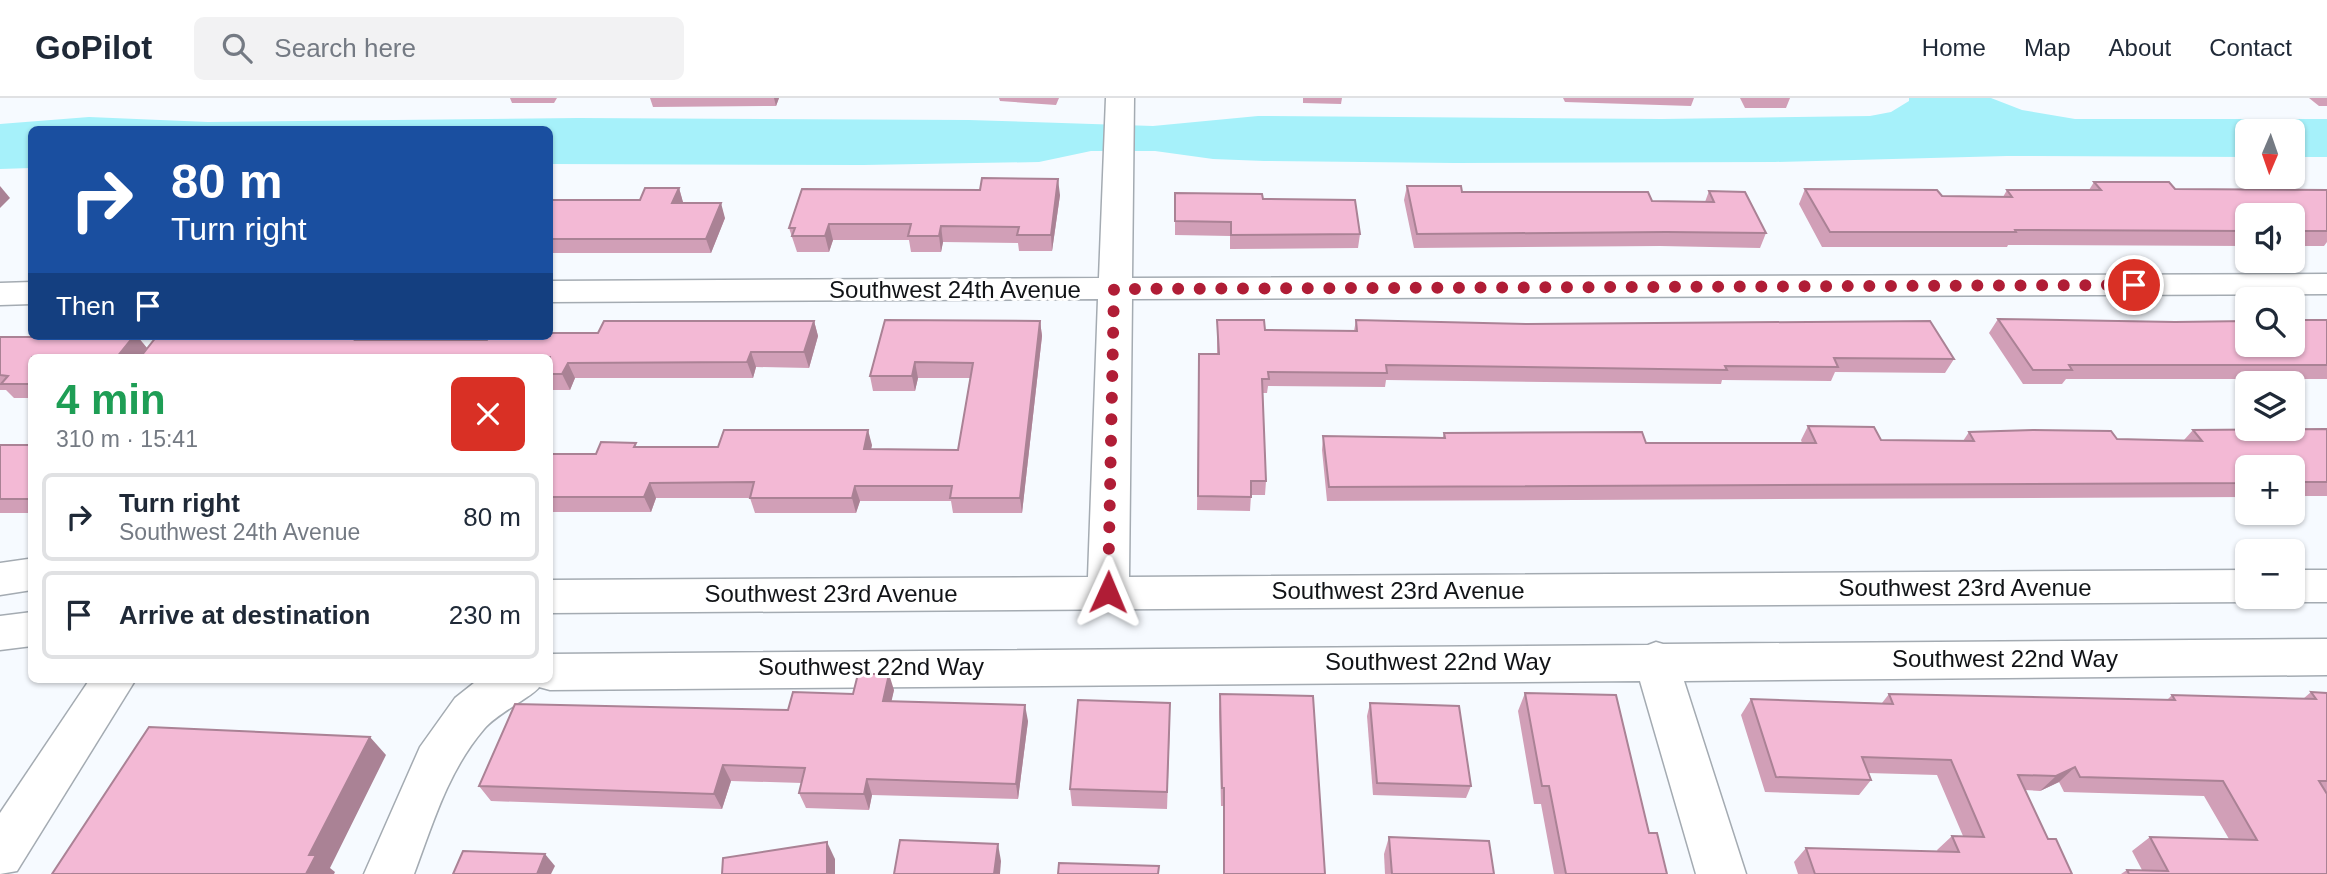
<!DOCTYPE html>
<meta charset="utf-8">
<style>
:root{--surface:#fff;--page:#f2f2f3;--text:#1f2937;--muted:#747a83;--line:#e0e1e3}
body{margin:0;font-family:Helvetica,sans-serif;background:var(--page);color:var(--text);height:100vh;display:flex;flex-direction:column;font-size:26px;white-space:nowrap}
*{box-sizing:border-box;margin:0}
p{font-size:23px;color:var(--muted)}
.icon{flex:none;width:38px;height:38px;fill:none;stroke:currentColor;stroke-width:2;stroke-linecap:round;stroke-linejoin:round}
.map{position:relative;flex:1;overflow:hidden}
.details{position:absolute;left:28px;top:256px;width:525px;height:329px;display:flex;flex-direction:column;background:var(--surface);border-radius:10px;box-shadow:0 2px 5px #0004}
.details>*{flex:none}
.top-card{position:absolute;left:28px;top:28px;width:525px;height:214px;border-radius:10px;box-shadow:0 2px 5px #0004;background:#1a4fa0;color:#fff;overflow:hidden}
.needle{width:46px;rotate:182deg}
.fabs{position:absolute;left:2235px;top:21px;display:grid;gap:14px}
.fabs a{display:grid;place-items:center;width:70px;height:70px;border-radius:10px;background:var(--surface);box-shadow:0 2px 5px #0004;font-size:35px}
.pin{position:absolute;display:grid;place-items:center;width:60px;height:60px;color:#fff;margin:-30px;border:4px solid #fff;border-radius:50%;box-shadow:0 2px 7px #0007}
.me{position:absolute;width:77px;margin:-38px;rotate:1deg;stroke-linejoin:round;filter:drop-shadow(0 0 5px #0008)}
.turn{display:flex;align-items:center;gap:24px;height:147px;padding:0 28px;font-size:32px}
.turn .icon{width:91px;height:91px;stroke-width:2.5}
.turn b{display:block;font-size:49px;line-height:60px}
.then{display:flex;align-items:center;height:66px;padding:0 28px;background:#0003;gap:14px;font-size:26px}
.round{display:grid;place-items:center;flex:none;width:74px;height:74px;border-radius:10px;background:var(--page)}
.head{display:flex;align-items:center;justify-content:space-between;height:119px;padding:0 28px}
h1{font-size:42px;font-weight:700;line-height:52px;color:#1e9e55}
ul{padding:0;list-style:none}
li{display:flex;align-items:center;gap:21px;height:88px;margin:0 14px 10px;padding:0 14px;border:4px solid var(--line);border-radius:10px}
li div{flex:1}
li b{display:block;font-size:26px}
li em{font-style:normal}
header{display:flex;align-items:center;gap:42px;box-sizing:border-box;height:98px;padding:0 35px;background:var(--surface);border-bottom:2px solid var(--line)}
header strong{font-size:33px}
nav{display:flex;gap:38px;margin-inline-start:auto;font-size:24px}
.search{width:490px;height:63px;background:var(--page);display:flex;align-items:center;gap:18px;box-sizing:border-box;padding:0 24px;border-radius:10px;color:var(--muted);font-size:26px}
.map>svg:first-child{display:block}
</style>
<header>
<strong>GoPilot</strong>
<div class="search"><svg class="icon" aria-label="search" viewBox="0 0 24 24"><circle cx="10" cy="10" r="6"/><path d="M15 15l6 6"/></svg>Search here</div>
<nav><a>Home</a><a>Map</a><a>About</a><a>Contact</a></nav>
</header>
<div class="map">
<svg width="2327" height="776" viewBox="0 0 2327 776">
<rect width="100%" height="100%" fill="#f6faff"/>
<!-- water -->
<path fill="#a6f1fa" d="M1909,0H1991L2022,12L2075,21H2327V59H2293L2292,33H2247V59L2007,58L1775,64L1455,65L1264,63L1213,61L1155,53H1091L1039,64L863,67L550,66V32H32L31,70L0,71V26L89,19L208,24L578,20L969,22L1153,28L1258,18L1662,21L1870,18L1891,14L1909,3Z"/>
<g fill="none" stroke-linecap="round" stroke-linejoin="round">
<defs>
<g id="minor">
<path d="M1106,0H1134L1132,180L2327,176V196L1132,201L1129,479L2247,472V499H2262L2247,504L550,515V482L1088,479L1098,201L550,204V183L1099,180Z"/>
<path d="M32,184V206L0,207V185Z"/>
<path d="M28,461L32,462V492L0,497V465Z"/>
<path d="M2292,472H2327V504H2292L2277,500L2292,499Z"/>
<path d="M32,514V548L0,552V518Z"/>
<path d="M2327,541V577L1684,583L1746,776H1696L1640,583L550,592L539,589C535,597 496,616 484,631C448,673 433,725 414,776H364L420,649L455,600L479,581H550V556L1648,547L1656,544L1663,546Z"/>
<path d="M90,581H136L17,773L0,776V715Z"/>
</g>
</defs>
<!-- minor casing -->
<use href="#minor" stroke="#a4abb2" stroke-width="3"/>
<!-- minor -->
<use href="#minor" fill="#fff" fill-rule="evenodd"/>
</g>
<!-- wall -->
<g fill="#d19fb7">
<path d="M510,0H557L554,5H512Z"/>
<path d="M650,0H779L776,8L653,9Z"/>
<path d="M999,0H1059L1056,7L1000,3Z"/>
<path d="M1303,0H1342L1341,6L1303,5Z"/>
<path d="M1563,0H1694L1691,8L1565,4Z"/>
<path d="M1740,0H1790L1786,10H1745Z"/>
<path d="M2309,0H2327V8H2319Z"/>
<path d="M2094,84L2175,91L2327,92V144L2324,148H2292V117H2247V148L2008,147L2007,149H1822L1799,106L1805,91L1942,98L2003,99L2007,92H2089Z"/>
<path d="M1407,88L1462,94L1652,103L1705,104L1709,93L1766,135L1760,150L1660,148L1414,150L1404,102Z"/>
<path d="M679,90L683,105L725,120L711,155H550V102H640Z"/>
<path d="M1175,95L1263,101L1360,136L1358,150L1230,151V138L1175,137Z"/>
<path d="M1060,97L1052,153H1019L1018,145L943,144L941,154H911L909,142H833L829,154H797L789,130Z"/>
<path d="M1998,221L2175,224L2327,222V281H2066L2062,286H2023L1989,235Z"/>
<path d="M1217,222L1265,232L1354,233L1356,222L1954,261L1945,275L1835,274L1831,283L1722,282L1721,286L1386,282L1385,289L1268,288L1267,295H1263L1266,383L1265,397H1251L1250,413L1197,412L1199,256H1217Z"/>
<path d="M814,223L818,238L809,270L756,269L753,280H575L570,292H550V259H143L142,257L157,238H371L373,242H487L598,235Z"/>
<path d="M1040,223L1042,238L1022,415H953L951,403H860L856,415H755L750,400H656L651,414H550V356H596L638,349L872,347L871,352H958L970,280H918L915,293H873L870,278Z"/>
<path d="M45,238H137L147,250L32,259V300H14L6,292H0V239H44Z"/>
<path d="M1808,328L1881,342L1963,343L1969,334L2117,341L2184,342L2193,332L2327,331V398H2292V369H2247V399L1327,403L1322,352L1323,338L1443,339L1444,335L1646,345H1802L1801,342Z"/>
<rect x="0" y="347" width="32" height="68"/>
<path d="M894,592L891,603L1028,623L1018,701L872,697L869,712L806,710L799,695L802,685L731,683L722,711L491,703L479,688L853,596Z"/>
<path d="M2311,594L2327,595V776H2121L2127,772H2142L2132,753L2150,739L2229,741L2204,698L2064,694L2059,684L2040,693L2025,692L2048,741L2072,776H1798L1794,764L1806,750L1938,754L1937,752L1952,738H1963L1937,677L1868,675L1871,682L1859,697L1765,694L1741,617L1751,601L1882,605L1889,596L2167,602L2172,597L2303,601Z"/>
<path d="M1525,595L1649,735L1667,776H1554L1541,706H1534L1518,613Z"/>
<path d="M1220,596L1325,776H1223V708H1221L1219,614Z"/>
<path d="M1370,605L1471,688L1466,700L1373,697L1367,618Z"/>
<path d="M1170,624L1167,711L1072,708L1070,691Z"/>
<path d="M1389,739L1494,776H1385L1384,756Z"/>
</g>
<!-- shaded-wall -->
<g fill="#aa8295">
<path d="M774,0H779L776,8Z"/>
<path d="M1058,81L1060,97L1052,153L1051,137Z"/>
<path d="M0,88L10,100L0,110Z"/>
<path d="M679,90L683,104L677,119L672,105Z"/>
<path d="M721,105L725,120L711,155L706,141Z"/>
<path d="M829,126L833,142L829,154L825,138Z"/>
<path d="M941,128L943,144L941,154L939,138Z"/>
<path d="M814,223L818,238L809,270L804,254Z"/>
<path d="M1040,223L1042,238L1022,415L1020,400Z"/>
<path d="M134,238H137L147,250L140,259H117Z"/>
<path d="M357,238H371L374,243L355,242Z"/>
<path d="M751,254L756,269L753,280L747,264Z"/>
<path d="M915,264L918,280L915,293L912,278Z"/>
<path d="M568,265L575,280L570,292L562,276Z"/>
<path d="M868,332L872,347L867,367L864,351Z"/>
<path d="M650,385L656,400L651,414L644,399Z"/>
<path d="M855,388L860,403L856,415L852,400Z"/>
<path d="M889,576L894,592L888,619L883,603Z"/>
<path d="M1025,607L1028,623L1018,701L1016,686Z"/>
<path d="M370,639L386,657L330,770L335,774L334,776H306L309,757Z"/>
<path d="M723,667L731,683L722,711L714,696Z"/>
<path d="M2075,669L2059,684L2040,693L2056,678Z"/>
<path d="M867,681L872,697L869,712L864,696Z"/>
<path d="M827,744L835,761V776H827Z"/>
<path d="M998,746L1001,763L1000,776H994Z"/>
<path d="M545,756L555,768L551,776H537Z"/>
</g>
<!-- building -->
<g fill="#f3b9d5" stroke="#aa8295" stroke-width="2">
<path d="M982,80L1058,81L1051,137H1017L1019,129L941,128L939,138H908L911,126H829L825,138H792L795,130H789L802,91L980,92Z"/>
<path d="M2094,84H2169L2175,91L2327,92V133H2292V117H2247V133L2015,132L2016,134H1830L1805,91L1937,92L1942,98L2012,99L2007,92H2101Z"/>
<path d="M1407,88H1461L1462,94H1648L1652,103L1714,104L1709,93L1745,94L1766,135L1666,134L1417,136Z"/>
<path d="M645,90H679L672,105H721L706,141H550V102H640Z"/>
<path d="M1175,95L1262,96L1263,101L1355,102L1360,136L1231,137V124L1175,123Z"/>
<path d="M1998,221L2175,224L2247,223V247H2292V222H2327V267H2069L2072,272H2033Z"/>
<path d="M885,222L1040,223L1020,400H950L952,388H855L852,400H750L754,384L650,385L644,399H550V356H596L601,344L636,345L634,349H718L724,332H868L864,351L958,352L973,265L915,264L912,278H870Z"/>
<path d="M1217,222H1264L1265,232L1357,233L1356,222L1528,226L1930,223L1954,261L1834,260L1838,269L1725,268L1727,272L1386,267L1387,275L1268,274L1269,281H1262L1266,383H1251V399L1198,398L1199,256H1219Z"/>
<path d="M604,223H814L804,254H751L747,264L568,265L562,276H550V259H189L190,257H142L157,238H357L355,242H487L490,238H550V235H598Z"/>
<path d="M45,238H134L117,259H32V286H1L8,278L0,277V239H44Z"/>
<path d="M1808,328L1874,329L1881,342L1974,343L1969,334L2033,332L2111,333L2117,341L2202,343L2193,332L2327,331V384H2292V369H2247V385L1329,389L1323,338L1445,340L1444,335L1642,334L1646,345H1816Z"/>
<rect x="0" y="347" width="32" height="54"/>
<path d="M858,576H889L883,603L1025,607L1016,686L867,681L864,696L799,695L805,670L723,667L714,696L479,688L515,606L788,612L793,594L853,596Z"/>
<path d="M2311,594L2327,595V683H2319L2327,696V776H2129L2127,772L2168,773L2150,739L2257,742L2223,683L2080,679L2075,669L2056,678L2018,677L2048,741H2056L2072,776H1815L1806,750L1959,754L1952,738L1984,739L1951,662L1862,659L1871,682L1776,679L1751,601L1893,606L1889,596L2175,602L2172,597L2316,601Z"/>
<path d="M1525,595L1616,597L1649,735H1657L1667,776H1566L1549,688H1542Z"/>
<path d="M1220,596L1313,598L1325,776H1224V690H1222Z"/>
<path d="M1078,602L1170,605L1167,694L1070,691Z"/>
<path d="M1370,605L1459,608L1471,688L1377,685Z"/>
<path d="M149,629L370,639L309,757H316L306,776H52Z"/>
<path d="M1389,739L1489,743L1494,776H1392Z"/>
<path d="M900,742L998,746L994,776H894Z"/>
<path d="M827,744V776H722L723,760Z"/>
<path d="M463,753L545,756L537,776H453Z"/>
<path d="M1059,765L1159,768L1158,776H1058Z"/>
</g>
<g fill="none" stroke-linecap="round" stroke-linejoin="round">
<!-- route -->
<path stroke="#b01d36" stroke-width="12" stroke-dasharray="0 21.6" d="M1108,494L1114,191L2134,187"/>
</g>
<g text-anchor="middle" stroke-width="6" stroke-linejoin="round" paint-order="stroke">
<!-- street labels -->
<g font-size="24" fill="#111316" stroke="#fff">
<text x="955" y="200">Southwest 24th Avenue</text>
<text x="1965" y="498">Southwest 23rd Avenue</text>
<text x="1398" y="501">Southwest 23rd Avenue</text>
<text x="831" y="504">Southwest 23rd Avenue</text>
<text x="2005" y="569">Southwest 22nd Way</text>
<text x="1438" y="572">Southwest 22nd Way</text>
<text x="871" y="577">Southwest 22nd Way</text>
</g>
</g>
</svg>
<div class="fabs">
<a><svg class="needle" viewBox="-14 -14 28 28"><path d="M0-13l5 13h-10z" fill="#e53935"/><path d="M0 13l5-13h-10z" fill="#747a83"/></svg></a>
<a><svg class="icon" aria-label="sound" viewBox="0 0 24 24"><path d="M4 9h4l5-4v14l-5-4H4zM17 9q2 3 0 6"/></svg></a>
<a><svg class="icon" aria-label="search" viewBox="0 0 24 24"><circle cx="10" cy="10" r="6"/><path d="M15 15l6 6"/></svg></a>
<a><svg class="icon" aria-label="layers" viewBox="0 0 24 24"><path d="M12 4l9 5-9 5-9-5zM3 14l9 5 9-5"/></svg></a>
<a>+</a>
<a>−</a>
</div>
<div class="pin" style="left:2134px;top:187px;background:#d93025"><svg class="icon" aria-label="arrive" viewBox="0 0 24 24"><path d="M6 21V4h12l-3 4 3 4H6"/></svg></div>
<svg class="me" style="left:1108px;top:494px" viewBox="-20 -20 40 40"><path d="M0-17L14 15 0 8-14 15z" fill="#b01d36" stroke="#fff" stroke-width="4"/></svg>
<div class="top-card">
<div class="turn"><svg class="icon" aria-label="right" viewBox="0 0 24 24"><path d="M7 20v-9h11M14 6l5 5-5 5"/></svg><div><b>80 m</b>Turn right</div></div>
<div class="then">Then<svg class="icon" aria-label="arrive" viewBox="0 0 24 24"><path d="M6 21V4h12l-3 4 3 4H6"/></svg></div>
</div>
<section class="details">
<div class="head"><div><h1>4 min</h1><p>310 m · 15:41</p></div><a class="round" style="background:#d93025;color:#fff"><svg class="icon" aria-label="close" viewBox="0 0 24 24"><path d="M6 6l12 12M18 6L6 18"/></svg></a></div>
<ul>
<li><svg class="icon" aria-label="right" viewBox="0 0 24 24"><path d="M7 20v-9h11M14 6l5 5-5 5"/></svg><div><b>Turn right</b><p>Southwest 24th Avenue</p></div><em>80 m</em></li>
<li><svg class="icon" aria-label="arrive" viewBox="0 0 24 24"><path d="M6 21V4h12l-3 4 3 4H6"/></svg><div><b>Arrive at destination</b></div><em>230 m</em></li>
</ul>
</section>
</div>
